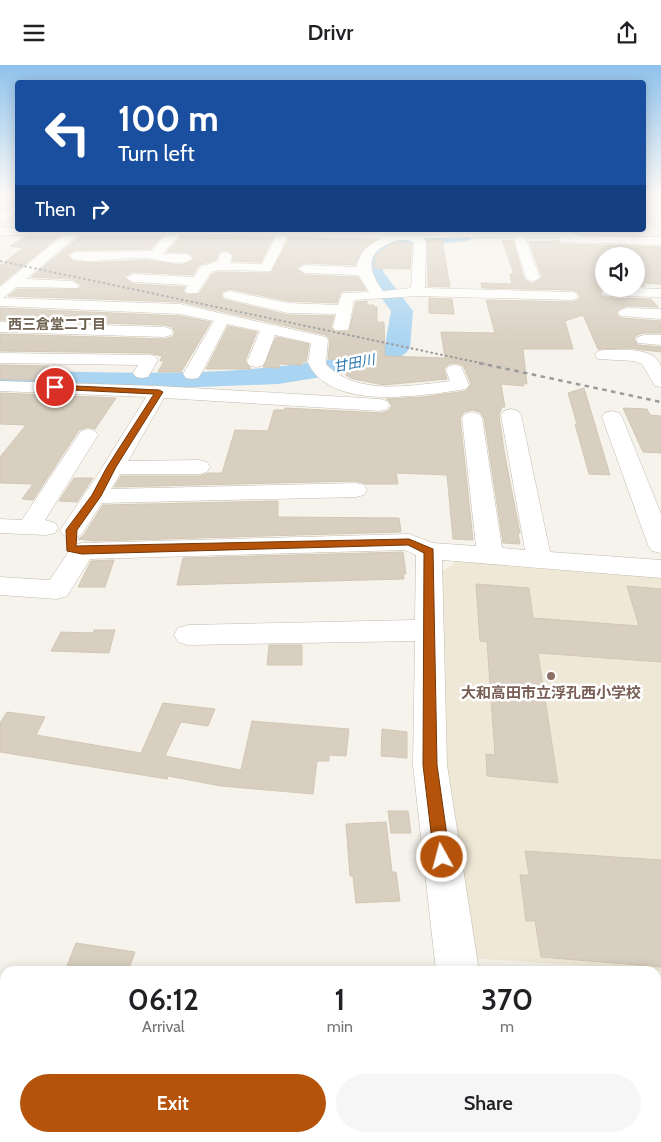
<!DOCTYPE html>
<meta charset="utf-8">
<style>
:root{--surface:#fff;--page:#f6f6f6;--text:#202124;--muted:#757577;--accent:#b45309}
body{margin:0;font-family:Cabin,"Noto Sans JP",sans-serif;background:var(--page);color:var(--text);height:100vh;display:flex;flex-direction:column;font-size:19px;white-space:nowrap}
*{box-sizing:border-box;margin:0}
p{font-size:16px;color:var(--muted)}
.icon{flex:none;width:28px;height:28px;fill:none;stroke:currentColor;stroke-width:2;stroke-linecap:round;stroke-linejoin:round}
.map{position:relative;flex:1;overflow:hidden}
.side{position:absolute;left:0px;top:901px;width:661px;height:176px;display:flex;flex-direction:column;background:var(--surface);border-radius:15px 15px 0 0;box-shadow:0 2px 12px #0003}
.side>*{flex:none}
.top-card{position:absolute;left:15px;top:15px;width:631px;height:152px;border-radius:5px;box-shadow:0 2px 12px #0003;background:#1a4fa0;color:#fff;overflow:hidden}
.fabs{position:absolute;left:595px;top:182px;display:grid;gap:10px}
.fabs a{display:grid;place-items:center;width:50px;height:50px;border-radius:50%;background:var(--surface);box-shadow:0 2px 12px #0003;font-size:25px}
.pin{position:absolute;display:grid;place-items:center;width:42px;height:42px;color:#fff;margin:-21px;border:2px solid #fff;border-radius:50%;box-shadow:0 1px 5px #0007}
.me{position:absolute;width:55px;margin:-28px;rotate:353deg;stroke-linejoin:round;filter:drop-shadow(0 0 4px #0008)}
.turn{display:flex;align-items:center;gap:18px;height:105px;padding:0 20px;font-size:22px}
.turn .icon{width:65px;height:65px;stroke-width:2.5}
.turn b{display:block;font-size:35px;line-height:42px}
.then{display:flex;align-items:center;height:48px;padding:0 20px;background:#0003;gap:10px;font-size:19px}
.eta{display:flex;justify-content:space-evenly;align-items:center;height:85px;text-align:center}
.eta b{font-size:30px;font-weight:600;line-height:35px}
.cta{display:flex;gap:10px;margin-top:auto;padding:10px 20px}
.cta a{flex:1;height:58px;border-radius:30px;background:var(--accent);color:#fff;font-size:20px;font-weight:600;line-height:58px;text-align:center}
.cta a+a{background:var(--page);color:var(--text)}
header{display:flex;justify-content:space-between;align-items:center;height:65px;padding:0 20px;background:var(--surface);font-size:22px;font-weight:600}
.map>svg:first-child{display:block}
</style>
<header><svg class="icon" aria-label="menu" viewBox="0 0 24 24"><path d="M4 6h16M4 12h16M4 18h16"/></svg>Drivr<svg class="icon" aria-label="share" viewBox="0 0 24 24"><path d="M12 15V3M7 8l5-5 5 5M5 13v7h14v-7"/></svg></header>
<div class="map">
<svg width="661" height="1077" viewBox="0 0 661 1077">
<rect width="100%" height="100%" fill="#f6f3ec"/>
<!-- education -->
<path fill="#efe8d6" d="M455,494L661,510V906L470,893L443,711L440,507L454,499Z"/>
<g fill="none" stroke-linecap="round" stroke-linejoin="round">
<!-- river -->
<path fill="#a9d4f2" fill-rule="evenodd" d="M464,166L470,167L473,171L470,175C441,182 402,171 378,194L384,208L413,246L410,283L406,288L387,300L378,303L278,319L148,324L0,321V305C106,307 214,313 320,296C343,293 365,292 385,280L391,246L364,209L358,193C377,166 434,167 464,166Z"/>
</g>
<!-- building -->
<g fill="#d8cfc1" stroke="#d3c7b4">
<path d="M26,172H58L0,220V201L23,183L10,181Z"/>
<path d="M79,172H162L151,184L75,185L67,190L73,196L89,198L145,195L180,200L190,197L195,193L187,187H167L180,172L273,173L261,197L232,196L234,190L226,185L219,187L216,195L199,200L193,210L133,207L124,212L133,219L185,222L183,226L187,230L199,229L212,209L218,207L271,208L289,173L375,175L361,187L355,200L305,198L296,203L305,210L358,212L366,225L341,226L337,238L288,236L230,224L223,226L221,231L225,235L288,250L334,251L331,262L335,267L349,266L356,237L367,236V240H374V242H377V257H384L385,291L445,293L441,267L495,268L486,235L571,237L576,236L580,232L578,227L571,225L482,223L481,218L512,219L510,209H514L502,175L513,176L524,214L532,219L542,212L529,177L558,176L561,179L661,182V219L642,218L645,221H636V191H604V223L600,227L602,231L609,233L651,234L658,242L626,241L620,244L616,248L621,253L661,256V268H643L637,270L634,274L638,280L661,282V287L628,283L598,284L583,250L565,256L573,284H523L527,319L523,318L524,321L501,319L505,342H502L499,350L504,386L520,468H518L520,479L503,478L484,353L480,347L473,345L464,347L460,353L473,475L453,474L447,410L396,408L398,419H366L356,416L114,422L121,411H199L209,408H222L235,365L268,366L274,345H284L285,343L381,348L388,346L392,341L388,335L386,334L422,332L466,326L471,319L463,300L455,298L449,299L444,304L447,314L384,320L353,314L346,310L349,295L328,294L330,275L326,270L180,237L8,231L17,224H79L81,220L72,214L31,212Z"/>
<path d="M427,175H442L450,222L428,221Z"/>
<path d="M398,177L412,179L410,204L374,203L376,190L389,180Z"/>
<path d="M429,233L452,234L454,249L429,248Z"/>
<path d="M0,243L180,251L211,257L181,307H158L164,296H160L162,291L149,288L0,286V269L165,274L172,272L175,268L172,262L165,260L0,255Z"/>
<path d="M228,261L257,267L245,296L251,304H206Z"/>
<path d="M276,272L309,279L306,297H302V300L280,299L279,303L263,302Z"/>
<path d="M0,300L49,301L35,315L0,314Z"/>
<path d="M584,323L610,410L589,409L575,359H577L568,328Z"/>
<path d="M0,328L116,333L95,364L87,362L79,365L33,435L22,434L33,419L0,418V392L26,360L0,359Z"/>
<path d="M623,343L647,344L650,350L661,351V388L643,387Z"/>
<path d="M74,413H93L77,437L59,436Z"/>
<path d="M278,436V452L399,453L401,467L95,476L78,474L83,471L103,440Z"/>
<path d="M403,487L406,509H403L404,514L177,520L183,493Z"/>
<path d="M114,495L105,522H78L91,496Z"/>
<path d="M476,519L529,523L533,553L639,561L627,521L661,524V597L538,588L558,718L487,711L486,689L495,690L487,577L480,576Z"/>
<path d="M94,565H115L109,588L51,586L61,567L93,568Z"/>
<path d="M269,580H302V600H267Z"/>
<path d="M163,638L215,644L208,661L181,657L165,691L241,705L252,656L349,664L346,691L329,690V696H317L313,729L221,721L168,711L167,714L0,687V658L7,647L45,652L36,670L141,688Z"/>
<path d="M382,664L407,667V693L381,691Z"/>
<path d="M388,746H408L411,768H391Z"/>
<path d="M386,757L392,807H396L400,836L356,838L353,811H350L346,759Z"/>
<path d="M525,786L661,795V902L541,892L535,856H526L520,810H529Z"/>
<path d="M76,878L135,887L128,906H65Z"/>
</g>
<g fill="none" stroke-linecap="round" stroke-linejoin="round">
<defs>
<g id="minor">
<path d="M18,140V148L0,157V149Z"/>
<path d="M0,162L18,163V165H567L583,171L661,172V180L561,177L559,174L561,172H525L540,213L533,217L526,213L514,174L515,172L424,173L426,176L425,223L571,227L576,228L578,231L576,234L571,235L418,231L354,235L349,262L347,265H335L333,262L336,249L288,248L225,233L223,230L225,227L230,226L288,238L338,240L342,228L369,227L359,210L305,208L298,204L305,200L357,202C359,187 369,179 382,173L288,171L271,206L218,205L211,207L197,228H187L185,225L188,220L133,217L126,213L133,209L194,212L201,201L217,197L221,188L226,187L232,191L230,198L262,199L276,171L179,170L163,189H187L193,193C186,202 163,196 152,194C147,192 139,193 133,193C120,193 77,201 69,191L75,187L152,186L166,170H78L26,214L72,216L79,220L77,223L16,222L3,233L180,239L326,272L328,275L326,299C356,331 410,321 450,316L446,305L449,301L455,300L461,301L469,320L466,324L460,325C418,331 331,346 308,298L311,278L275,270L265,297L262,301L256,302L250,301L247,297L260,266L227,259L201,309L198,313L192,314L186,313L183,309L214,256L180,249L0,241V222L63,170H0ZM398,175H408L414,178L411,223L383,226C365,202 367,184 398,175Z"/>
<path d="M636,223L661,224V232L609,231L604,230L602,227L605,224Z"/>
<path d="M626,243L661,244V254L621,251L618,248L621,245Z"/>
<path d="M0,257L165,262L171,264L173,267L171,270L165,272L0,267Z"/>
<path d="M644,270H661V280L638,278L636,275L638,272Z"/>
<path d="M604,285C620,285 656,281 661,302C661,308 661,316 661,322L655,321L642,299L634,296L598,294L595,290L598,286Z"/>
<path d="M0,288L149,290L155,291L158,295L148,312L142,313L136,312L133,308L138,300L0,298Z"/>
<path d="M0,316L159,321L380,334L387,336L390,340L387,344L380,346L164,333L128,396L199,395L207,397L210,402L207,407L199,409H120L111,424L356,418L364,420L367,425L364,430L356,432L102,438L81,470L72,473L63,470L60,465L95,414L146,332L0,326Z"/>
<path d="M511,344L518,346L521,350L550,487L661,495V513L442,495L447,700L479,906H436L413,700L415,576L188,580L178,577L174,570L178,563L188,560L415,555L416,490L405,485L90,494L67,531L57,534L0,530V512L50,515L73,480L82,478L409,469L433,478L476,481L462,353L465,349L472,347L479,349L482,353L502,483L525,485L501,350L504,346Z"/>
<path d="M612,346L619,348L622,352L661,449V488L652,486L648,480L602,352L605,348Z"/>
<path d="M88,364L95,366L98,370L45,455L55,458L58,463L55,468L46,470L0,468V454L22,455L81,366Z"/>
<path d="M68,1072H118L117,1077H67Z"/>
<rect x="438" y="1072" width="50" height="5"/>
</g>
</defs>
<!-- minor casing -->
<use href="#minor" stroke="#c2bbae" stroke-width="1"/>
<!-- minor -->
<use href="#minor" fill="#fff" fill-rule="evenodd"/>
<!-- rail-far1 -->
<path stroke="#9a9a9a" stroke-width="2" stroke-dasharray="2.5 2.5" stroke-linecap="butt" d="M0,196L485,299"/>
<!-- rail -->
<path stroke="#9a9a9a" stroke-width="2.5" stroke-dasharray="4.5 4.5" stroke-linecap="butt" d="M479,298L661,337"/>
</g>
<!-- sky -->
<linearGradient id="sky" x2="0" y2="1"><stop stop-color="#8fc1ec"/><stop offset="0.46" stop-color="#fbfaf6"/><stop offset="1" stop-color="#fbfaf6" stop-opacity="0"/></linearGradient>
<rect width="661" height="280" fill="url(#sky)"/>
<!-- route -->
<path fill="#b45309" stroke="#753606" d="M55,320L159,325L163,327L116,402L101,431L77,465L76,481L409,474L433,484L437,700L450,792L448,798L442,800L437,798L434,792L423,700L424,488L408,480L82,489L67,486L66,465L92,430L107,402L154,329L52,324L51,322Z"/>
<!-- markers -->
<circle fill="#8d6e63" stroke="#fff" stroke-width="2" cx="551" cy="611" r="5"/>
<g text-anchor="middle" stroke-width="5" stroke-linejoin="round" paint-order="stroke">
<!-- far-neighbourhood labels -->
<g font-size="14" font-weight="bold" fill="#6e6250" stroke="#fff">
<text x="57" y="264">西三倉堂二丁目</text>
</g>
<!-- far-water labels -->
<g font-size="14" font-style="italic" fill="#2e7ab2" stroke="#fff">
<text transform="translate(354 298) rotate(-11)" y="5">甘田川</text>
</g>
<!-- education labels -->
<g font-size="15" font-weight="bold" fill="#785e54" stroke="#fff">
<text x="551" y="633">大和高田市立浮孔西小学校</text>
</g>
</g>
</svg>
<div class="fabs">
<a><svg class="icon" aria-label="sound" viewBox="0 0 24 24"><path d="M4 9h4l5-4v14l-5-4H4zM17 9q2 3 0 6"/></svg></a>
</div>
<div class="pin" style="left:55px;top:322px;background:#d93025"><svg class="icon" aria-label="arrive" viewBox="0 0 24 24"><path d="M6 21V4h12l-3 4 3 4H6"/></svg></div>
<svg class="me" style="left:442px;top:792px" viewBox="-20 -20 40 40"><circle r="17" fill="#b45309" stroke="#fff" stroke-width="3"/><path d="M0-11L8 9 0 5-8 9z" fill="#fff"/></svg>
<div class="top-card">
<div class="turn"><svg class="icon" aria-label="left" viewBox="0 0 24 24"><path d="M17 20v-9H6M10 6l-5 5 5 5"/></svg><div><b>100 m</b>Turn left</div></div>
<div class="then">Then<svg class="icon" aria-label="right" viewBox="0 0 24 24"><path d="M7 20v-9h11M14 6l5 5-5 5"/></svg></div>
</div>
<section class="side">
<div class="eta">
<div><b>06:12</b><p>Arrival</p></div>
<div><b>1</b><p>min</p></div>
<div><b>370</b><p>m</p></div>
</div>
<div class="cta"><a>Exit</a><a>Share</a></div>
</section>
</div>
